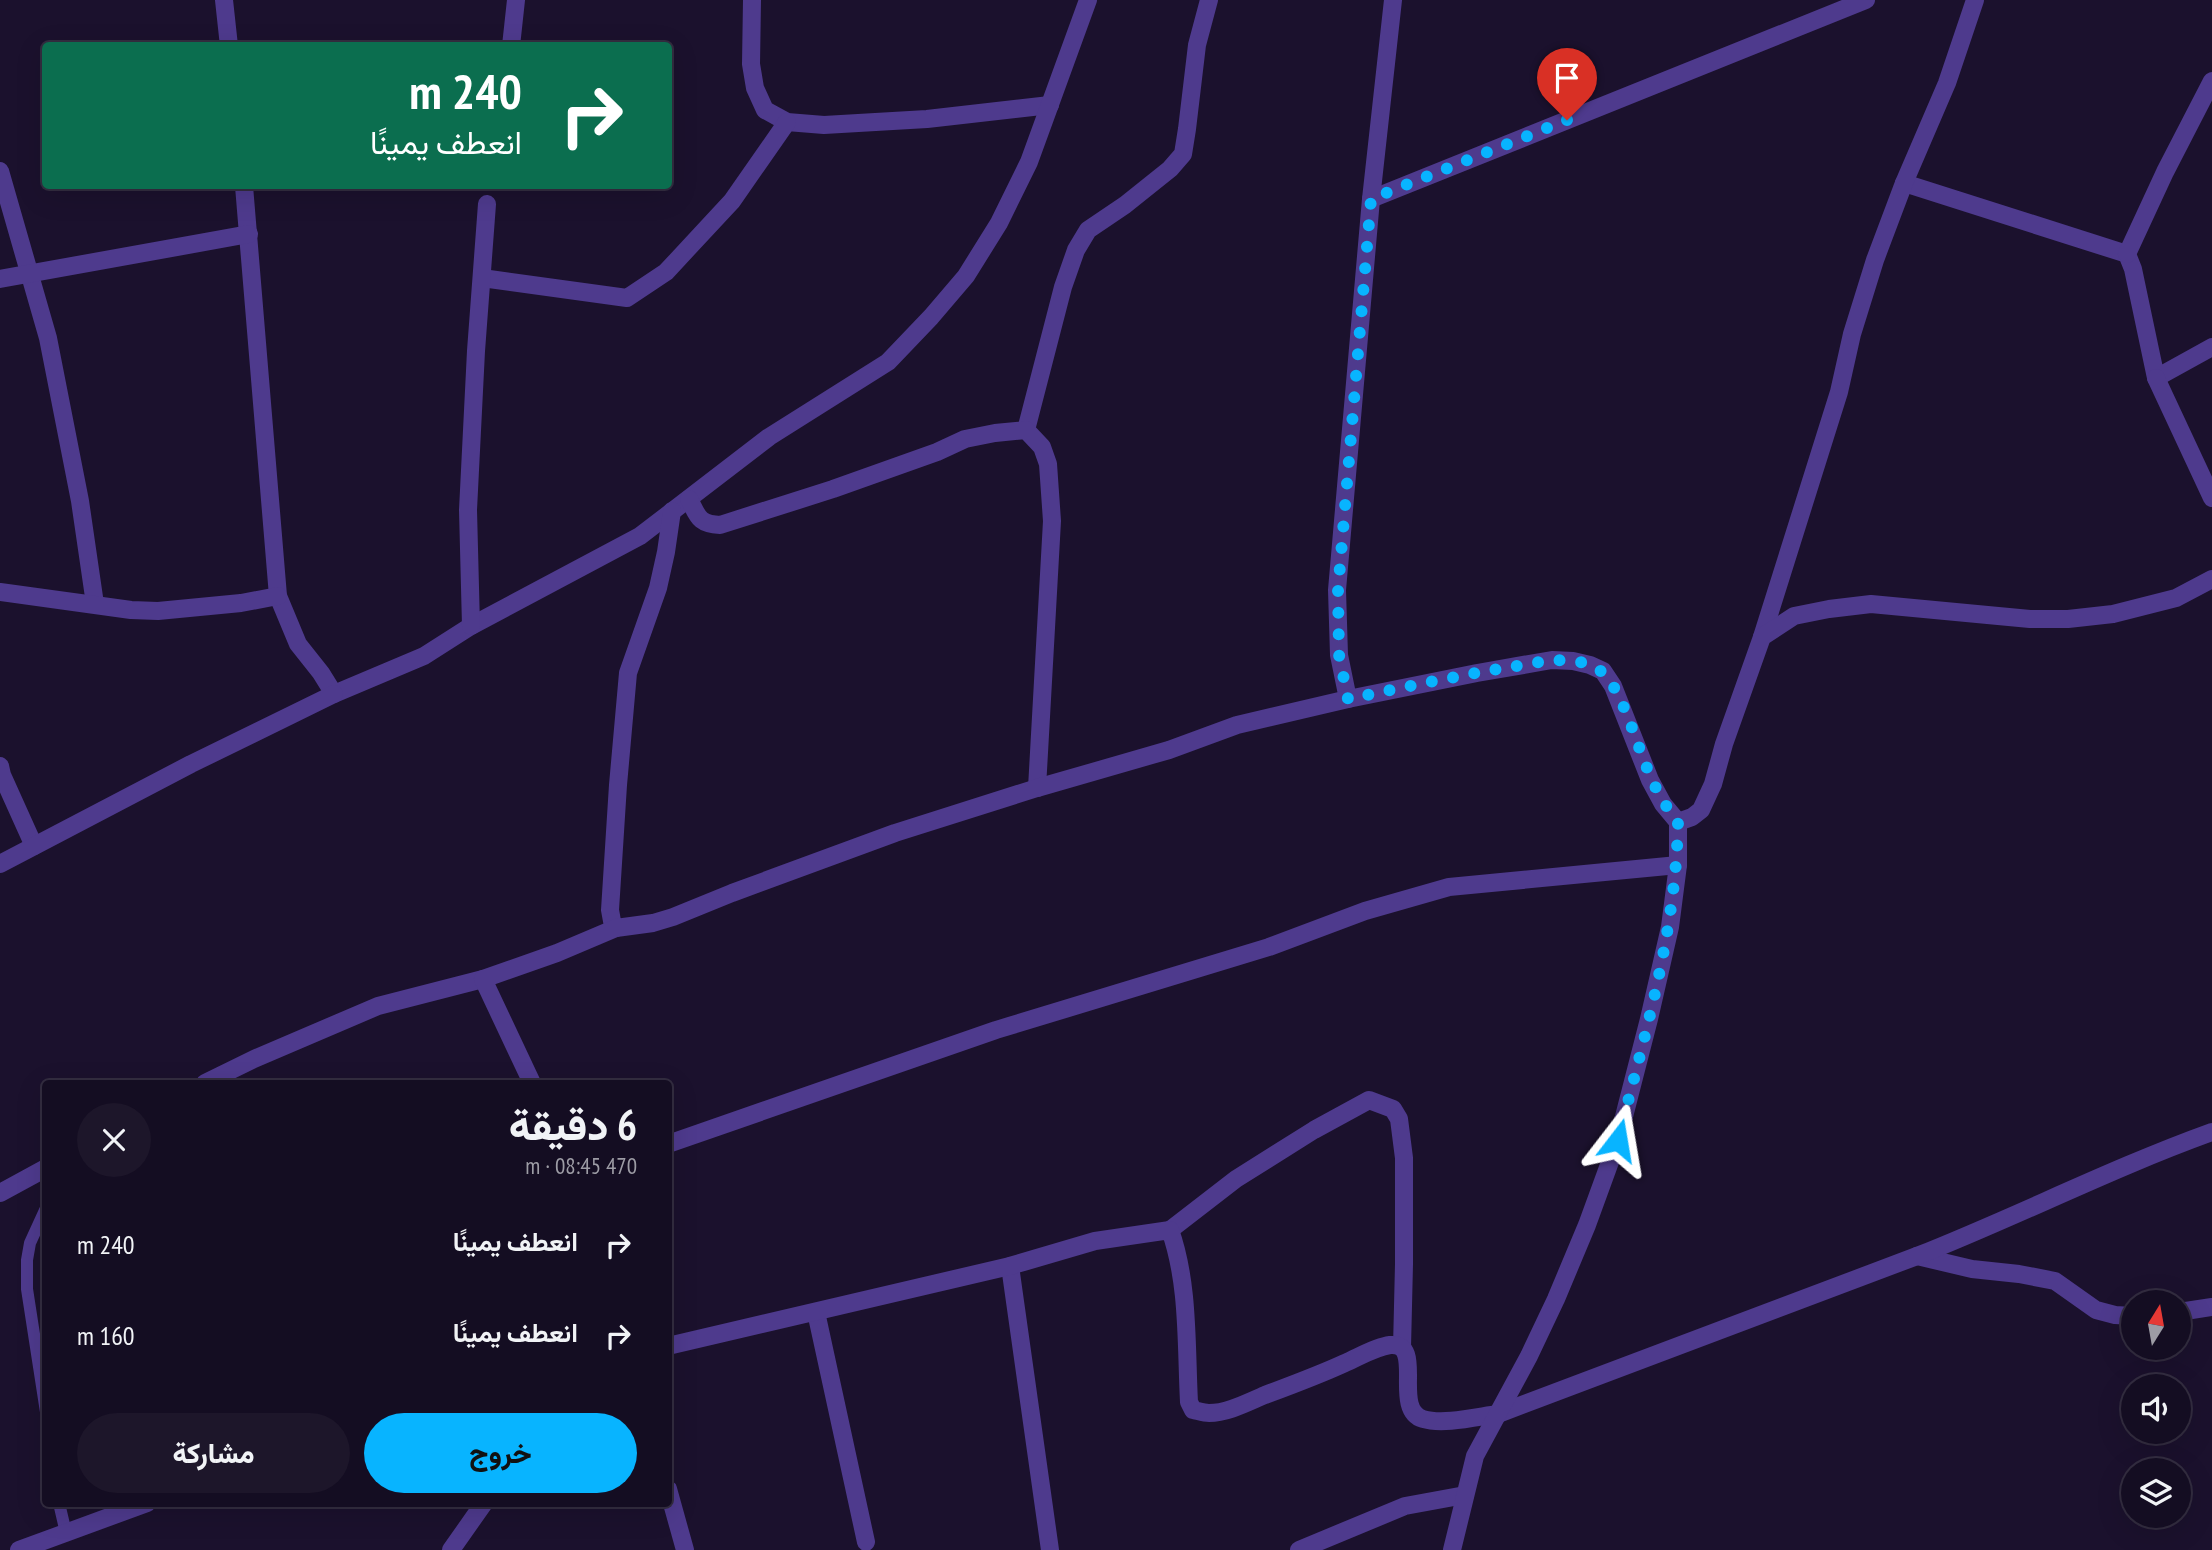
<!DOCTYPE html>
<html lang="ar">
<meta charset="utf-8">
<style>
:root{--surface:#140d22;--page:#1d162a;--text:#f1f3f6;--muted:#9d9ca5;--line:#332d40;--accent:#08b4ff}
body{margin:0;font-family:"PT Sans Narrow",Vazirmatn,sans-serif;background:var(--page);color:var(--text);direction:rtl;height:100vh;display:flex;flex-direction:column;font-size:26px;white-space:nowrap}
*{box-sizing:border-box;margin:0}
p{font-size:23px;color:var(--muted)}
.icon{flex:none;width:38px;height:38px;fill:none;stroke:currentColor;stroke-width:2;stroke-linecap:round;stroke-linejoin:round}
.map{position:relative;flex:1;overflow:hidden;direction:ltr}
.drawer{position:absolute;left:42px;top:1080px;width:630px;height:427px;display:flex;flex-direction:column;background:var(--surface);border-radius:7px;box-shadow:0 7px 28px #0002,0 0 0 2px var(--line);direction:rtl}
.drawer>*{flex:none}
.hud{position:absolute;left:42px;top:42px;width:630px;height:147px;border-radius:7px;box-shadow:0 7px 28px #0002,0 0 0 2px var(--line);direction:rtl;background:#0b6e4f;color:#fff;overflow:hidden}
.needle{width:46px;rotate:11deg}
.tools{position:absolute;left:2121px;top:1290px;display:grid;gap:14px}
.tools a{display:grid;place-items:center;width:70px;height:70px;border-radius:50%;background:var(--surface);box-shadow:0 7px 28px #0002,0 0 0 2px var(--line);font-size:35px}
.pin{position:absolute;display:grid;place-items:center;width:60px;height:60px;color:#fff;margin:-72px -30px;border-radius:50% 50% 50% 0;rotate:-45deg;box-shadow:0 0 7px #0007}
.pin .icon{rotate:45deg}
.me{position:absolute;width:77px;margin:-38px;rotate:14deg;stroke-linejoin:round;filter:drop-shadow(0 0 5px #0008)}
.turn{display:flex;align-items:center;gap:24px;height:147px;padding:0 35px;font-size:32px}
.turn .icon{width:91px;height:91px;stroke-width:2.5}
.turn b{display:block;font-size:49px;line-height:60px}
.round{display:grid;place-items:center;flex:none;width:74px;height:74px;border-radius:37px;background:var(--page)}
.summary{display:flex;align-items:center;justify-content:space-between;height:119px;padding:0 35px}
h1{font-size:42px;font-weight:800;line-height:52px}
.button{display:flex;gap:14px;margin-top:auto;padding:14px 35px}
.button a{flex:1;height:80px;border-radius:42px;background:var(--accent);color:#111;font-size:28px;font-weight:800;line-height:80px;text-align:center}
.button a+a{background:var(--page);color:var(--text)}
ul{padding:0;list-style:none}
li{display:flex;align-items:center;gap:21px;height:91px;padding:0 35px}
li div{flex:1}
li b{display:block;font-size:26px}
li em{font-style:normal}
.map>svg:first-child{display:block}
</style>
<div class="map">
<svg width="2212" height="1550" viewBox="0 0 2212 1550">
<rect width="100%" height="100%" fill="#1b112d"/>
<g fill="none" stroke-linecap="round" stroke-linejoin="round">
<!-- lane -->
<g stroke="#4e3a8d" stroke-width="12">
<path d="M46,1208L30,1243L27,1260V1289L46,1412"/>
<path d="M59,1503L66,1533"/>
</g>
<!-- street -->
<g stroke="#4e3a8d" stroke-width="18">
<path d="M224,0L229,46"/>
<path d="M752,0L751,64L755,88L765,110L787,122L824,125L927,119L1050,105"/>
<path d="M511,46L516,0"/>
<path d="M0,171L48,338L80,501L95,604"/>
<path d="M1904,183L2127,254L2133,269L2156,378L2212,347"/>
<path d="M244,186L278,596L298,644L321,673L334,694L424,656L471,626L640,536L769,437L888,362L931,317L966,276L999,223L1029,162L1088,0"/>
<path d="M1371,199L1866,0"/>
<path d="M2127,254L2165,172L2212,81"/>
<path d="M482,278L627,298L666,272L732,201L787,122"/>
<path d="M0,279L249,234"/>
<path d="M2156,378L2212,498"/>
<path d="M1026,430L1063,287L1076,250L1088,230L1125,205L1170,169L1183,154L1187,129L1197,45L1209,0"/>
<path d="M689,499C698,516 698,524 720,525L833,489L937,452L965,439L995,433L1026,430L1042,447L1048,464L1052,521L1037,788"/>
<path d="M0,592L131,610L158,611L241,603L278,596"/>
<path d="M471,626L468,510L476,351L487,204"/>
<path d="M1762,637L1839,392L1852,334L1875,260L1904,183L1947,83L1975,0"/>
<path d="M1348,699L1339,655L1337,590L1371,199L1393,0"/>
<path d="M0,766L2,775L34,846"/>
<path d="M0,864L191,764L334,694"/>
<path d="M616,928L612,921L610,910L618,785L628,673L658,588L666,552L672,511"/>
<path d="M205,1083L254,1059L378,1006L483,979"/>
<path d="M532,1083L483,979L557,953L616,928L653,923L673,917L732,893L895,833L1037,788L1169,750L1237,725L1348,699L1477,673L1552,660L1573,661L1590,665L1603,671L1613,686L1650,780L1663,804L1678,822"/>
<path d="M668,1144L996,1030L1269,947L1365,911L1449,887L1678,865"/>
<path d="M0,1193L46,1168"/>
<path d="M1170,1230L1236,1179L1314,1130L1369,1100L1393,1109L1399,1119L1404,1158V1264L1402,1348"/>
<path d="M1917,1256L1972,1269L2019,1274L2055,1281L2096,1310L2115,1315L2133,1316"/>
<path d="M1010,1266L1050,1550"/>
<path d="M816,1312L866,1542"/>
<path d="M2179,1312L2212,1307"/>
<path d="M668,1346L1010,1266L1095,1241L1170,1230C1189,1283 1186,1345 1189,1402L1193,1410C1198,1411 1204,1413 1209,1413C1228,1413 1248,1402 1265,1395C1292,1385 1319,1375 1345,1363C1359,1357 1375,1347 1390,1345C1426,1342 1391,1409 1423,1419C1443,1425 1476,1417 1498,1414L1917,1256C2016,1217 2112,1168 2212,1132"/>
<path d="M668,1489L685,1550"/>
<path d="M19,1550L147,1503"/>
<path d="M451,1550L484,1503"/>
<path d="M1299,1550L1405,1506L1465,1495"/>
<path d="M1452,1550L1475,1456L1529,1356L1556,1299L1587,1225L1618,1140L1649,1019L1670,927L1678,865V822L1692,817L1701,810L1713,784L1724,744L1762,637L1794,616L1829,609L1871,604L2030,619H2068L2113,614L2176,598L2212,579"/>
</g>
</g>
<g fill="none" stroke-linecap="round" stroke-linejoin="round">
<!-- route -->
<path stroke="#08b4ff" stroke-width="12" stroke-dasharray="0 21.6" d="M1567,120L1371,199L1338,590L1339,655L1348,699C1400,688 1452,677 1504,668C1527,665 1550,658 1573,661C1590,663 1603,669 1612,684C1639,730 1642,779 1678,822C1676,931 1645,1035 1618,1140"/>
</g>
</svg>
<div class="tools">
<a><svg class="needle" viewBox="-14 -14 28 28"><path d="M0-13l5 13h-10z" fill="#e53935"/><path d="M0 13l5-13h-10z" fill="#9d9ca5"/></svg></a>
<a><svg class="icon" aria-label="sound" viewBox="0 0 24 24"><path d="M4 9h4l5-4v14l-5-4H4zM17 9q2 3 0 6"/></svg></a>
<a><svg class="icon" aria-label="layers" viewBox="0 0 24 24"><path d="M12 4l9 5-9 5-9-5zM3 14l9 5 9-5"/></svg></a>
</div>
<div class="pin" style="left:1567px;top:120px;background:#d93025"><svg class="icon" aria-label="arrive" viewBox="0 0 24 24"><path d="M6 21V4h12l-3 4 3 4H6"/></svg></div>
<svg class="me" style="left:1618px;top:1140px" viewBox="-20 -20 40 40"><path d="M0-17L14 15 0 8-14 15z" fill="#08b4ff" stroke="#fff" stroke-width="4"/></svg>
<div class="hud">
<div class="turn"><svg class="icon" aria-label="right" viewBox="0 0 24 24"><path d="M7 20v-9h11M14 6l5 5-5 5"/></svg><div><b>240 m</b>انعطف يمينًا</div></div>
</div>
<section class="drawer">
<div class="summary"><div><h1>6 دقيقة</h1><p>470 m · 08:45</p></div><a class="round"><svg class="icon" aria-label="close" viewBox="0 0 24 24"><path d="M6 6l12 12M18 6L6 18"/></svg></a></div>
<ul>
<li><svg class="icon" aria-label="right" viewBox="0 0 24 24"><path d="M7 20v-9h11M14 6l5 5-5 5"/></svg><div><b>انعطف يمينًا</b></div><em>240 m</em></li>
<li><svg class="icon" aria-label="right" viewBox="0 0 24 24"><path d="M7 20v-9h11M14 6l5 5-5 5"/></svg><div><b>انعطف يمينًا</b></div><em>160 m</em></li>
</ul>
<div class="button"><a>خروج</a><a>مشاركة</a></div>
</section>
</div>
